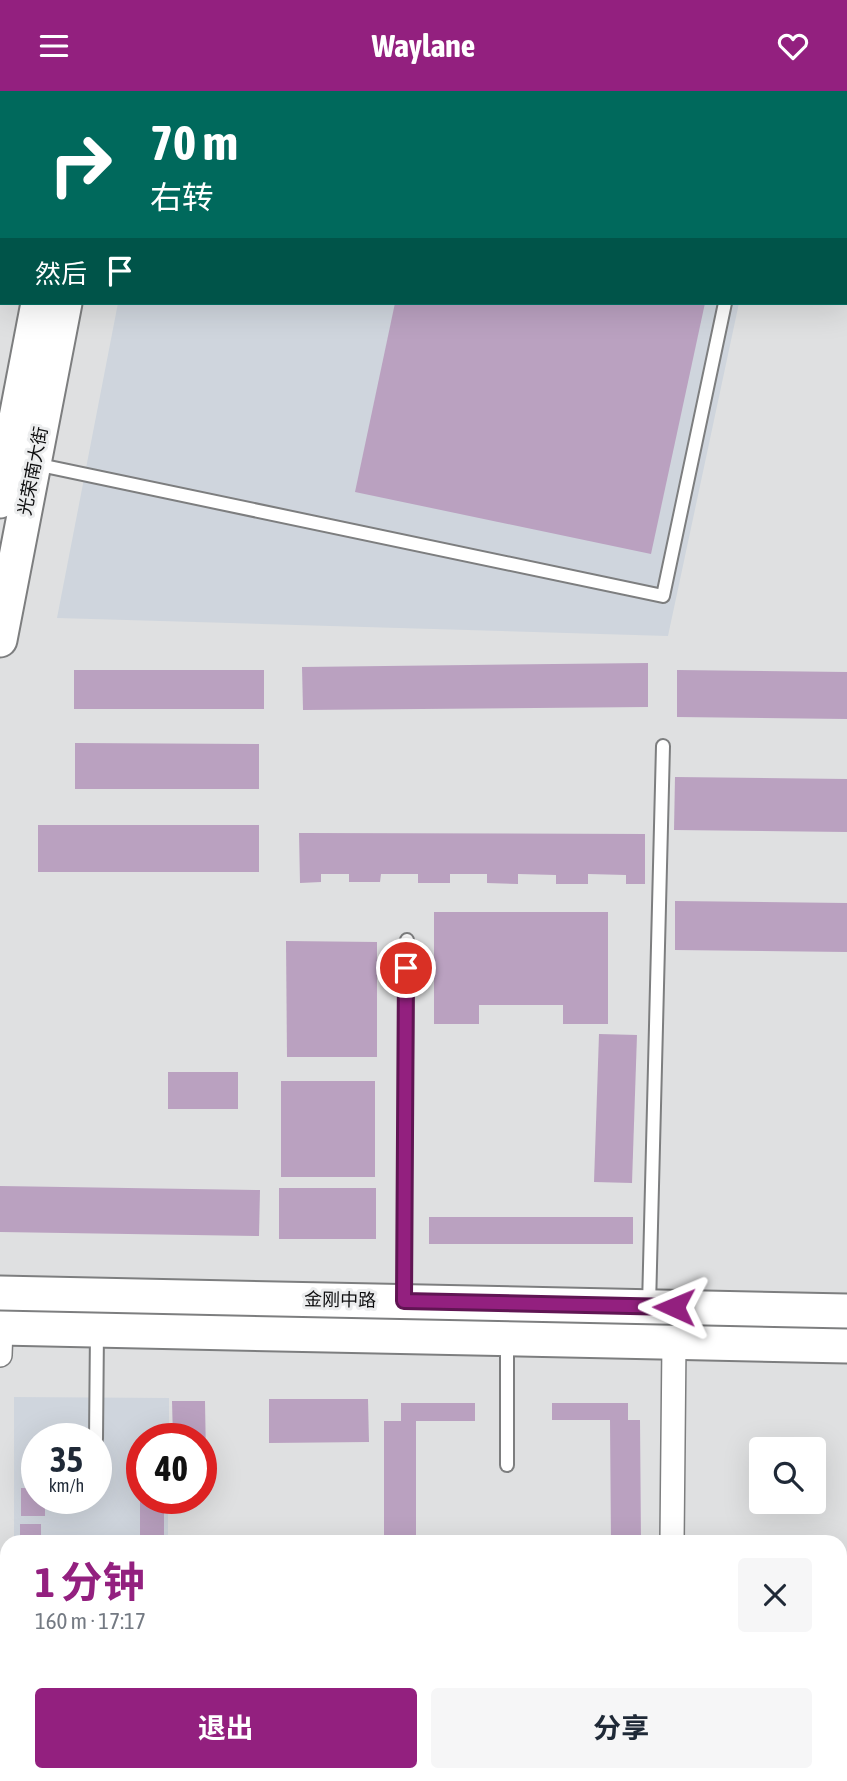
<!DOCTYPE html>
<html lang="zh">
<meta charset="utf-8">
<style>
:root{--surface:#fff;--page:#f6f6f7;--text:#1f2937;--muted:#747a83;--accent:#93207f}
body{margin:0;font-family:"Asap Condensed","Noto Sans SC",sans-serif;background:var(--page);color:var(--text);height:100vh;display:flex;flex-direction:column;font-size:26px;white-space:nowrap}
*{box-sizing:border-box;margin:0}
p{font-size:23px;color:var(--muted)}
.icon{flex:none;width:38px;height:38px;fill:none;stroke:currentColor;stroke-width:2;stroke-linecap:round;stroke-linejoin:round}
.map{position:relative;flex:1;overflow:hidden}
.sheet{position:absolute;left:0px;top:1444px;width:847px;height:247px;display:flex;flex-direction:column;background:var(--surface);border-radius:21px 21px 0 0;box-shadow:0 7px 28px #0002}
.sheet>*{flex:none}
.top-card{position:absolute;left:0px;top:0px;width:847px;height:214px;box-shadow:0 7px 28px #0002;background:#00695c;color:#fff;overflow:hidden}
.buttons{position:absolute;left:749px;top:1346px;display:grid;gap:14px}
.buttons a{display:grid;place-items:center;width:77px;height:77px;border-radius:7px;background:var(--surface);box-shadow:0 7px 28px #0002;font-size:35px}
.speed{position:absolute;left:21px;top:1332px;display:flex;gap:14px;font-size:35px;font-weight:700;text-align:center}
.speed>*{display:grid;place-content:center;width:91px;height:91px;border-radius:50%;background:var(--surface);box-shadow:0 7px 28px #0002;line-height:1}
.speed small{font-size:18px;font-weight:400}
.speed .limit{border:10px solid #d22;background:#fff;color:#111}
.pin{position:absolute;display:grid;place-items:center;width:60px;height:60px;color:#fff;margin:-30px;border:4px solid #fff;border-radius:50%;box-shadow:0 2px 7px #0007}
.me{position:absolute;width:77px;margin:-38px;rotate:271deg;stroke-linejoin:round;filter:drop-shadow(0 0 5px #0008)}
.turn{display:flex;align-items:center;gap:24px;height:147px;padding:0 35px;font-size:32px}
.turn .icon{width:91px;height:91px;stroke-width:2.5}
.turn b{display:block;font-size:49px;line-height:60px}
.then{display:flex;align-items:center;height:66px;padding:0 35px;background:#0003;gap:14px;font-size:26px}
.round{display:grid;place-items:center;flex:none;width:74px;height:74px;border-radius:7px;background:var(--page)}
.overview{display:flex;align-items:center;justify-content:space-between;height:119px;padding:0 35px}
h1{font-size:42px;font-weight:700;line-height:52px;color:var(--accent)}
.cta{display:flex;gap:14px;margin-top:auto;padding:14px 35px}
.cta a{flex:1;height:80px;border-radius:7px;background:var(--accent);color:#fff;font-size:28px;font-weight:700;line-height:80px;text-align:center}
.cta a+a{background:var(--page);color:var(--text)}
header{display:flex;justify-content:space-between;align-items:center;height:91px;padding:0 35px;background:var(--accent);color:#fff;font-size:32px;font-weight:700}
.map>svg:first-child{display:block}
</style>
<header><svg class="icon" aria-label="menu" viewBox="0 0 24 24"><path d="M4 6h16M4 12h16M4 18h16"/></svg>Waylane<svg class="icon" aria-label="heart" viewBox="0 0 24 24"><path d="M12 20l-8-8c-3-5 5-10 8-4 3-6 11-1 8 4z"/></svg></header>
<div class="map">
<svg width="847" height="1690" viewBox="0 0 847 1690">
<rect width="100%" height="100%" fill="#dfe0e1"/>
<!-- built -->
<g fill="#cfd5dd" fill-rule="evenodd">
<path d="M158,0H704L712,2H158Z"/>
<path d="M118,212H739L668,545L57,527Z"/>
<path d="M14,1306L169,1307V1347L142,1348V1407H168V1451H14ZM37,1348H96V1407H37Z"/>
</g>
<!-- building -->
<g fill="#baa1c0">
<path d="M395,212H705L651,463L355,401Z"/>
<path d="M648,572V616L303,619L302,576Z"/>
<rect x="74" y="579" width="190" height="39"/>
<path d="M677,579L847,581V628L677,626Z"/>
<path d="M75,652L259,653V698H75Z"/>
<path d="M675,686L847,688V741L674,739Z"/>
<rect x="38" y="734" width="221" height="47"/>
<path d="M299,742L645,743V793H626V784L588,783V793H556V784L518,783V793L487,792V783H450V792H418V783H381L380,791H349V783H321V791L300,792Z"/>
<path d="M675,810L847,812V861L675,859Z"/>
<path d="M434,821H608V933H563V914H479V933H434Z"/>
<path d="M286,850L377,851V966H287Z"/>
<path d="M599,943L637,944L632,1092L594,1091Z"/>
<rect x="168" y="981" width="70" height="37"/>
<rect x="281" y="990" width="94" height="96"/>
<path d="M0,1095L260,1099L259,1145L0,1141Z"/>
<rect x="279" y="1097" width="97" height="51"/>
<rect x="429" y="1126" width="204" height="27"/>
<path d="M269,1308H368L369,1351L269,1352Z"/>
<path d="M172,1310H205L206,1368H201V1348H173Z"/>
<path d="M401,1312H475V1330H416V1451H384V1330H401Z"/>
<path d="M552,1312H628V1329H640L641,1451H611L610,1329H552Z"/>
<path d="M21,1397H37V1407H45V1425H21Z"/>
<rect x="140" y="1407" width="24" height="44"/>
<rect x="20" y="1433" width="21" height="18"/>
</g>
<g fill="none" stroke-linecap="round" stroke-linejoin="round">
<defs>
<g id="lane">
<path d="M650,0L658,2"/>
<path d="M35,373L663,505L725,212"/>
<path d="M404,1210L407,849"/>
<path d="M649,1215L663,655"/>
<path d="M96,1348L97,1239"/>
<path d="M507,1374V1248"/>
</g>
<g id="street">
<path d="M0,1264L1,1237"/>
<path d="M672,1451L674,1251"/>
<path d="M670,1690V1684"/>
</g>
<g id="secondary">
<path d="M79,2L80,0"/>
<path d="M106,2L107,0"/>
<path d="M0,410L38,212"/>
<path d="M0,549L65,212"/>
<path d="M0,1202L847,1220"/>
<path d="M0,1237L847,1255"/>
</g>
</defs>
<!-- lane casing -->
<use href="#lane" stroke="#7d7e7f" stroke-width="16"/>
<!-- street casing -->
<use href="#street" stroke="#7d7e7f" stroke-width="26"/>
<!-- secondary casing -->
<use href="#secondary" stroke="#7d7e7f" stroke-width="37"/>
<!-- lane -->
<use href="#lane" stroke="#fff" stroke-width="12"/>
<!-- street -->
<use href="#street" stroke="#fff" stroke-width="23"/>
<!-- secondary -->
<use href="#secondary" stroke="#fff" stroke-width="33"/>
</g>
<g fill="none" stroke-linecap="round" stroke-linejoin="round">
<defs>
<path id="route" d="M406,877L404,1210L674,1216"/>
</defs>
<!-- route casing -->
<use href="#route" stroke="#601553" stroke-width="18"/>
<!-- route -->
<use href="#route" stroke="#93207f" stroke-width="12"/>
</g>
<g text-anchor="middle" stroke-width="6" stroke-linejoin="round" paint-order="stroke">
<!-- street labels -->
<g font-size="18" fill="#0e0e0f" stroke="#ecedee">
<text transform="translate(33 380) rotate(-79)" y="6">光荣南大街</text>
<text transform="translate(340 1209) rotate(1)" y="6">金刚中路</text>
</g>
</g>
</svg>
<div class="buttons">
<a><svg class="icon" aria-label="search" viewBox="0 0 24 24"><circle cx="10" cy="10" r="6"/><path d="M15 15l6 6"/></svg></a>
</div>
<div class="speed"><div>35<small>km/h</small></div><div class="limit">40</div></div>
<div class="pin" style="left:406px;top:877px;background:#d93025"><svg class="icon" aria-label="arrive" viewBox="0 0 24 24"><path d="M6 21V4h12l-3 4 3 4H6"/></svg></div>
<svg class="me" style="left:674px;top:1216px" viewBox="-20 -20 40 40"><path d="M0-17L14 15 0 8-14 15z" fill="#93207f" stroke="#fff" stroke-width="4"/></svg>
<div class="top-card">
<div class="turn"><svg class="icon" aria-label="right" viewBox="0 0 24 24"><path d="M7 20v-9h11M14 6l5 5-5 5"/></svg><div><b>70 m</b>右转</div></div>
<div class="then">然后<svg class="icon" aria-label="arrive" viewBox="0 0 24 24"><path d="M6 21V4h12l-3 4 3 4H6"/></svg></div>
</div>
<section class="sheet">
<div class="overview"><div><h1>1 分钟</h1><p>160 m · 17:17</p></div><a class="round"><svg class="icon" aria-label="close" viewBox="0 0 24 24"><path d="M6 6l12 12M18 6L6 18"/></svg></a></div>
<div class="cta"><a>退出</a><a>分享</a></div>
</section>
</div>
